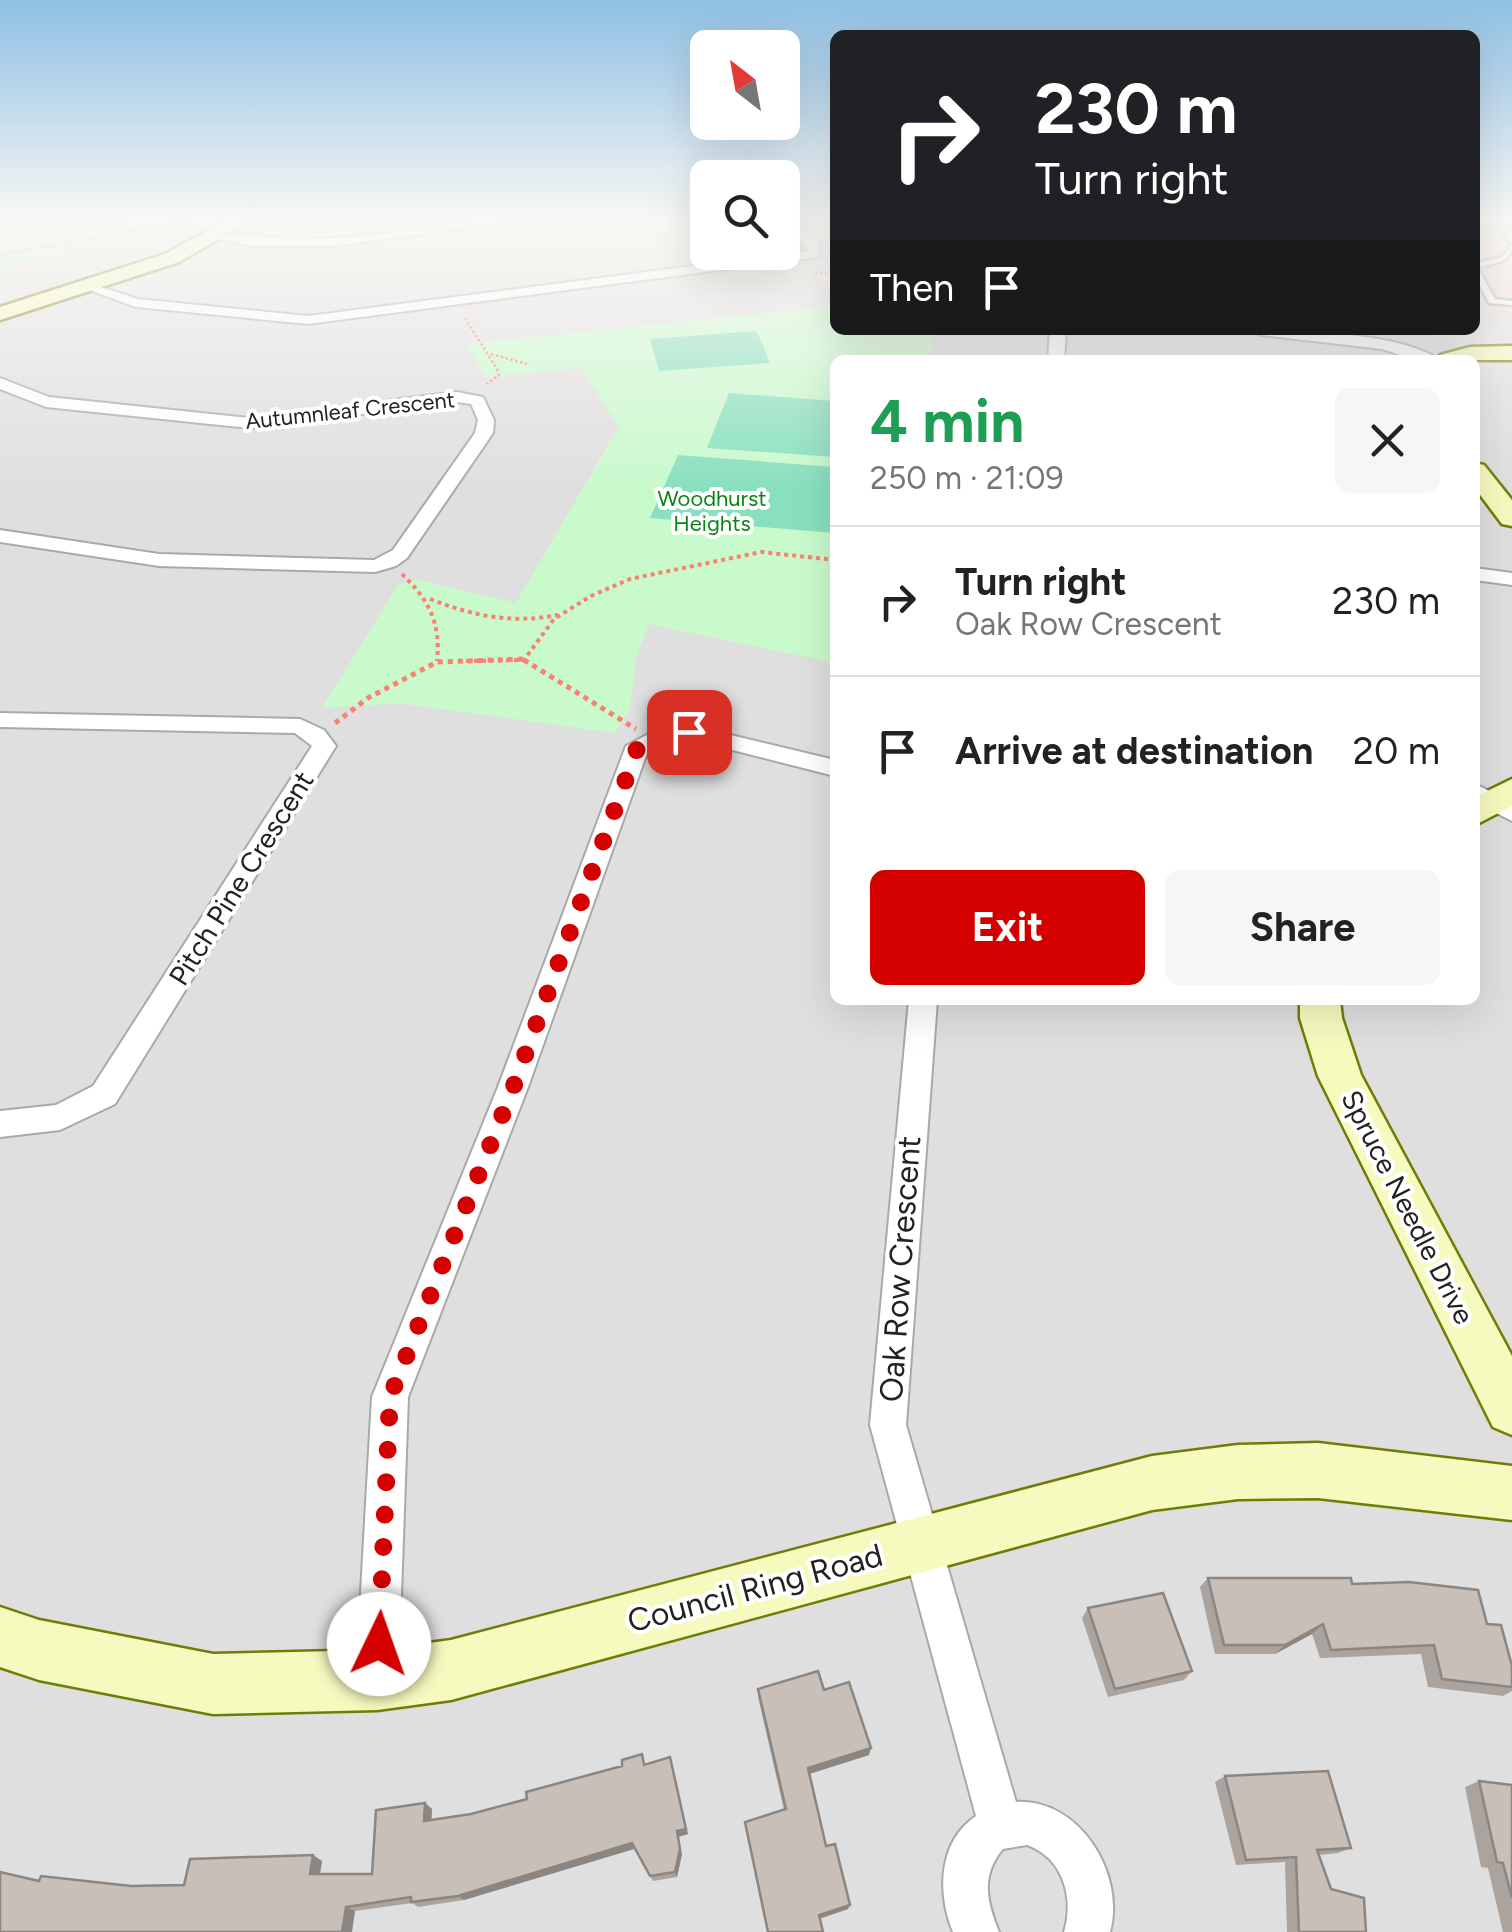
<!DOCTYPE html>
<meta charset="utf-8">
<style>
:root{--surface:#fff;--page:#f6f6f6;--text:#222;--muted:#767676;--line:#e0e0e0;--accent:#d40000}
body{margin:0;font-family:Figtree,sans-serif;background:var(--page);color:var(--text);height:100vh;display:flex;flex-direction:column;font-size:38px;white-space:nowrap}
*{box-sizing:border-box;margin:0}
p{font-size:32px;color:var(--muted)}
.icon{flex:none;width:55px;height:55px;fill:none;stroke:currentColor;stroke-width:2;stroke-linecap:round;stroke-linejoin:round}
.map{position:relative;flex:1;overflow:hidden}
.drawer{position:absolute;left:830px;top:355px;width:650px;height:650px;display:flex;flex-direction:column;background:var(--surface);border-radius:15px;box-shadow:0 10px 40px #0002}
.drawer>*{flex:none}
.guide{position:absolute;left:830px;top:30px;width:650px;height:305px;border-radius:15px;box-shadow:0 10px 40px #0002;background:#202124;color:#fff;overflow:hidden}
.needle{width:65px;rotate:329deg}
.fabs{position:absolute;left:690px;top:30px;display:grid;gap:20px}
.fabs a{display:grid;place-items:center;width:110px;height:110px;border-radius:15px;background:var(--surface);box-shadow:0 10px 40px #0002;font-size:50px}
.pin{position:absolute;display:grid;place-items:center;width:85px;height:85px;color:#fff;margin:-42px;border-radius:20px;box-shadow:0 5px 15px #0006}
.me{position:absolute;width:110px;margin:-55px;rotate:3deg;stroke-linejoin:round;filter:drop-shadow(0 0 8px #0008)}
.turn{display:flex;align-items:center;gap:35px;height:210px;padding:0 40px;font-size:45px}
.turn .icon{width:130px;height:130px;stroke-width:2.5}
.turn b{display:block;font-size:70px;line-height:85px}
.then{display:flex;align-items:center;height:95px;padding:0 40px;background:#0003;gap:20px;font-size:38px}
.round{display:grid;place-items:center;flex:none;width:105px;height:105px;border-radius:15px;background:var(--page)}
.headline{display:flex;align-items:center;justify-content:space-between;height:170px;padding:0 40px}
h1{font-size:60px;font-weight:700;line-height:75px;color:#1e9e55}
.primary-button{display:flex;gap:20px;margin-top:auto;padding:20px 40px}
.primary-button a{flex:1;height:115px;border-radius:15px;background:var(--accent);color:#fff;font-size:40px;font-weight:700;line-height:115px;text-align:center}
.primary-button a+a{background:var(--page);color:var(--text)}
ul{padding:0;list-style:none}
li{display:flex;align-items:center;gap:30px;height:150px;padding:0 40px;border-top:2px solid var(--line)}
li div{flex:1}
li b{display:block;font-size:38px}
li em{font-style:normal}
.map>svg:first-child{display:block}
</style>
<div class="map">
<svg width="1512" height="1932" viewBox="0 0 1512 1932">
<rect width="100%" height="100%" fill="#f2efe9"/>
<!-- residential -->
<g fill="#e0dfdf">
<path d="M0,218H148L56,241L0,247Z"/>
<path d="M259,218H707L708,252H782L783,218H835V271L816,275L835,294V306L468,344L485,377L581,367L619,426L516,604L416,580L323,707L400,703L615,732L630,709L635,659L649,623L835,663V1000H1475V360H926L936,330H1475V307L1512,311V1932H0V269L140,230L161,227L197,235Z"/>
</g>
<!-- commercial -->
<path fill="#f2dad9" d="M1475,218L1512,219V311L1475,307Z"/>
<!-- park -->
<g fill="#c8facc">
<path d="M148,218H222L197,235L161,227L140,230L0,269V247L56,241Z"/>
<path d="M835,306V330H936L926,360H835V663L649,624L635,659L630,709L615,733L400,703L322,708L398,585L416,580L516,603L619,427L581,368L485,377L467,344Z"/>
</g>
<!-- pitch -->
<g fill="#88e0be">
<path d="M757,331L770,363L659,371L650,339Z"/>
<path d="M729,393L835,401V457L707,448Z"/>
<path d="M678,455L835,467V533L650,518Z"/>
</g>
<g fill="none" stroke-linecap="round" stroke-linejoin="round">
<defs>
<g id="lane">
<path d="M1475,220L1507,223L1512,233V243L1509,241L1502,226L1475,224Z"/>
<path d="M1512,245C1512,263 1492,264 1477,267L1495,299L1512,301V305L1489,303L1475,276V264L1502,257Z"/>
</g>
<g id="street">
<path d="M499,218H538L334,246H254L208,237C221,229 273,239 291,239C361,240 430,227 499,218Z"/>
<path d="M782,218H794L820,243L819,257L308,324L136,307L81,287L88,283L138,299L308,316L808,251Z"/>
<path d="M1050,330H1066L1064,360H1048Z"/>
<path d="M1253,330C1300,330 1403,333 1440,360H1416L1382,349L1261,335Z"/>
<path d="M0,378L49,397L249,418L457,392L483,397L494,420L493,433L407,558L396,566L375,572L159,566L0,542V530L159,554L374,560L393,550L475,433L478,420L471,404L457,402L249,428L46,407L0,389Z"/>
<path d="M1475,568L1512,573V585L1475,580Z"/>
<path d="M0,713L300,719L324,730L336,746L115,1104L60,1130L0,1137V1111L56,1105L93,1086L312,746L295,733L0,727Z"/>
<path d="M689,725L835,760V776L689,739L672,740L648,750L528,1087L408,1397L398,1680L392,1695L377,1701L362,1695L356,1680L372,1397L498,1087L626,746L660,728Z"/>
<path d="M1475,784L1512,802V821L1475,802Z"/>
<path d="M909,1000H937L906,1425L1016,1802C1079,1798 1126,1874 1110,1932H1064C1074,1899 1064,1858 1027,1845L1003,1849C980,1876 987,1902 999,1932H953C937,1893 938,1842 976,1816L870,1425Z"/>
</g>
<g id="secondary">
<path d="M231,218H255L179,262L0,320V307L165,254Z"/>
<path d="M1512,346V360H1437L1440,355L1470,347Z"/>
<path d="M1475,463L1484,465L1512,500V526L1502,524L1475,488Z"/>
<path d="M1512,779V806L1475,825V797Z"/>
<path d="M1300,1000H1340L1342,1018L1361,1075L1512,1356V1435L1493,1427L1318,1076L1300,1018Z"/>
<path d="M1318,1443L1512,1466V1520L1318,1498L1238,1499L1152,1510L451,1700L377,1710L213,1714L39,1680L0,1667V1607L39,1620L213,1654L377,1650L451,1640L1152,1456L1238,1445Z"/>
</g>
</defs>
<!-- lane casing -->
<use href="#lane" stroke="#a9a9a9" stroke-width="5"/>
<!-- street casing -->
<use href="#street" stroke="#a9a9a9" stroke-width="4"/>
<!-- secondary casing -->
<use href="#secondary" stroke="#707d05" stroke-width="5"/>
<!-- path-far2 -->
<g stroke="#fa8072" stroke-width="2.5" stroke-dasharray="2.5 2.5" stroke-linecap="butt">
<path d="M0,255L198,219"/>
<path d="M815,273L835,274"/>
<path d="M465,318L497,369L499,375L487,384"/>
<path d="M491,354L527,364"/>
</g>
<!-- path-far1 -->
<g stroke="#fa8072" stroke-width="4" stroke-dasharray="4 4" stroke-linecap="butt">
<path d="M402,574C429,600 441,623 437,661"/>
<path d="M430,599C473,616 512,624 558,615"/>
<path d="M466,661L524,660L554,619L591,596L630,579L761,552L835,560"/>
</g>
<!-- path -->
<g stroke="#fa8072" stroke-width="5" stroke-dasharray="5 5" stroke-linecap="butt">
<path d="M524,660L636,729"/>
<path d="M335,723L368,698L437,662L525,659"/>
</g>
<!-- lane -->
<use href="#lane" fill="#fff" fill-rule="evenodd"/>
<!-- street -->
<use href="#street" fill="#fff" fill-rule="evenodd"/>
<!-- secondary -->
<use href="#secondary" fill="#f7fabf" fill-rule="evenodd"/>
</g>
<!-- wall -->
<g fill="#aba49e">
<path d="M1208,1578L1352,1584L1487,1624L1512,1666V1691L1503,1696L1428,1687L1421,1654L1320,1658L1312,1634L1275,1654H1215L1200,1587Z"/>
<path d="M1088,1608L1192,1671L1184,1680L1108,1697L1082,1618Z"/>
<path d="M758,1689L824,1690L871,1748L869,1755L809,1774L826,1846L848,1909L820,1919L823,1932H767L745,1822L784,1810L758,1697Z"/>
<path d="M645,1765L688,1834L678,1837L682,1854L677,1877L653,1881L634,1849L464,1900L418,1907L412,1903L355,1911L39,1881L131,1886L184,1885L322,1861L320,1874H372L425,1803L432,1809L431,1820L471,1814Z"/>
<path d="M1225,1776L1351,1848L1338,1853L1319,1855L1331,1889L1366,1932H1287L1285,1862L1236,1865L1215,1782Z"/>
<path d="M1479,1781L1512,1785V1932H1503L1488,1868L1481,1867L1465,1787Z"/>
</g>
<!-- shaded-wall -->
<g fill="#8b8681">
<path d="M1323,1624L1312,1634L1275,1654L1285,1645Z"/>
<path d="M871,1748L869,1755L806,1775L808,1768Z"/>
<path d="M670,1757L688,1834L678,1837L682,1854L677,1877L675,1872L677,1831Z"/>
<path d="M425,1803L432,1809L431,1827L424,1821Z"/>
<path d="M632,1843L634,1849L464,1900L458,1896Z"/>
<path d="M313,1855L322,1861L319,1879L310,1874Z"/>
<path d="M850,1905L848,1909L817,1919L819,1915Z"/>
<path d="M346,1907L355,1911L352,1932H342Z"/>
</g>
<!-- building -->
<g fill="#c7bfb8" stroke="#8b8681" stroke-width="2.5">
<path d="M1208,1578H1351L1352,1584L1409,1582L1478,1590L1487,1624L1501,1625L1512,1666V1687L1442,1679L1434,1645L1331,1650L1323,1624L1285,1645H1224Z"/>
<path d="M1163,1593L1192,1671L1115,1689L1088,1608Z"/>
<path d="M818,1671L824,1690L849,1682L871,1748L808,1768L826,1846L835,1844L850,1905L819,1915L823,1932H768L745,1822L786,1809L758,1689Z"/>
<path d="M642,1754L644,1765L670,1757L686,1829L677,1831L680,1849L675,1872L650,1876L632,1843L458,1896L411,1902V1897L346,1907L342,1932H0V1872L39,1881L41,1876L131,1886L184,1885L190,1859L313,1855L310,1874H372L376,1810L425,1803L424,1821L471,1814L527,1799L526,1792L622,1766V1760Z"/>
<path d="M1328,1771L1351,1848L1317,1850L1331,1889L1364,1898L1366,1932H1299L1296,1857L1246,1860L1225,1776Z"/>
<path d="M1479,1781L1512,1785V1898L1503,1863L1497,1862Z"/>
</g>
<!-- sky -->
<linearGradient id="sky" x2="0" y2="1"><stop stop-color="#8fc0e4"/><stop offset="0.45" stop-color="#f9f8f5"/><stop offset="1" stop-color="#f9f8f5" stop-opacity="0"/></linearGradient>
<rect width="1512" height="489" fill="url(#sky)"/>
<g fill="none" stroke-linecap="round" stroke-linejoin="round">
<!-- route -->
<path stroke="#d40000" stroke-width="18" stroke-dasharray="0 32.4" d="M379,1644L390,1397L513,1088L638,746L668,733L689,732"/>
</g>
<g text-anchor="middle" stroke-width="8" stroke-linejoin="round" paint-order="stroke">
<!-- far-street labels -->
<g font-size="22" fill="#222" stroke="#fff">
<text transform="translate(350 410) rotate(-6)" y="8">Autumnleaf Crescent</text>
</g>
<!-- far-park labels -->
<g font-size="22" fill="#0c8416" stroke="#fff">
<text x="712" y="506">Woodhurst<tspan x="712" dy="25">Heights</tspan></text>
</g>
<!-- street labels -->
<g font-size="28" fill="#222" stroke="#fff">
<text transform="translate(241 878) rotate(-58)" y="10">Pitch Pine Crescent</text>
<text transform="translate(1408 1207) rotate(63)" y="10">Spruce Needle Drive</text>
</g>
<!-- near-street labels -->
<g font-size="32" fill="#222" stroke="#fff">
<text transform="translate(900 1269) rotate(-86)" y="11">Oak Row Crescent</text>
<text transform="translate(755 1588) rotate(-15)" y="11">Council Ring Road</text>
</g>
</g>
</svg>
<div class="fabs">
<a><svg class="needle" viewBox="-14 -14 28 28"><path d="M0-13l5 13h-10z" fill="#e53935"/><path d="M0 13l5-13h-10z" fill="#767676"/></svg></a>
<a><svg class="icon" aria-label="search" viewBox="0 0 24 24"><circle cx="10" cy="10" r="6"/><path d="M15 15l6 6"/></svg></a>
</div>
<div class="pin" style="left:689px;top:732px;background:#d93025"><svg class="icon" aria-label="arrive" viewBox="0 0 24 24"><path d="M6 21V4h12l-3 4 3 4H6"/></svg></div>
<svg class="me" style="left:379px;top:1644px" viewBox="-20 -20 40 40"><circle r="19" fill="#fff"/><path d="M0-13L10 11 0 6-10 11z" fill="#d40000"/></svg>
<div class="guide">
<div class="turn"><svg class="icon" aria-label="right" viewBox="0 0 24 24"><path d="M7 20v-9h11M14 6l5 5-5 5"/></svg><div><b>230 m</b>Turn right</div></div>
<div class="then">Then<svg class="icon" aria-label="arrive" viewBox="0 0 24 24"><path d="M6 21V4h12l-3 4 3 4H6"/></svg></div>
</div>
<section class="drawer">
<div class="headline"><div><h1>4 min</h1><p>250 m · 21:09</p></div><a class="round"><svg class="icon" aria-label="close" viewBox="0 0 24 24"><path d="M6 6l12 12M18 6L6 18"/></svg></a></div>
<ul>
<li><svg class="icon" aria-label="right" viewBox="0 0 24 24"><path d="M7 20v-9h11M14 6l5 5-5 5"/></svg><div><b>Turn right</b><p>Oak Row Crescent</p></div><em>230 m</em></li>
<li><svg class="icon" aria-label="arrive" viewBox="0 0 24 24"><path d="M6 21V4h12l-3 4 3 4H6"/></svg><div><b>Arrive at destination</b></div><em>20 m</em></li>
</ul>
<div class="primary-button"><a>Exit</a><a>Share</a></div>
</section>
</div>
